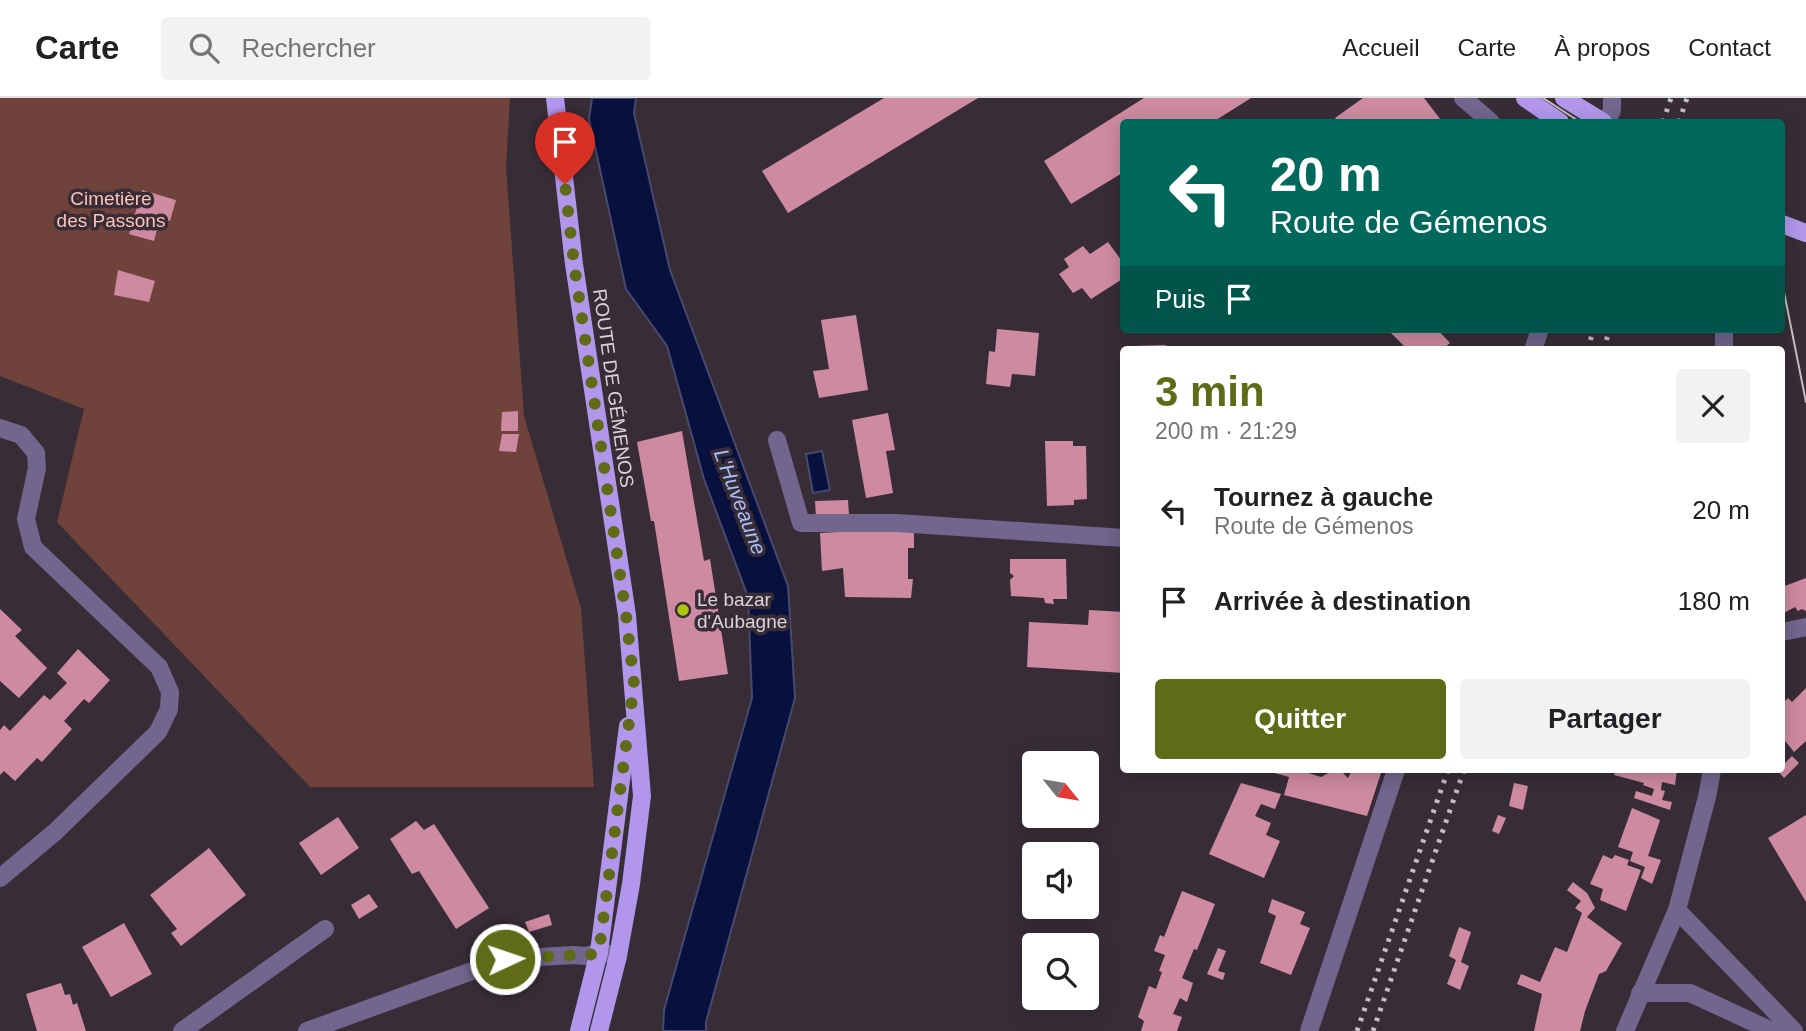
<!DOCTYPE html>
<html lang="fr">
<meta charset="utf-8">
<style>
:root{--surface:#fff;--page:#f2f2f2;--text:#202124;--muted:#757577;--line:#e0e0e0;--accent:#606b18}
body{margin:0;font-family:Helvetica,sans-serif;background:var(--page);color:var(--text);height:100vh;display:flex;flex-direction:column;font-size:26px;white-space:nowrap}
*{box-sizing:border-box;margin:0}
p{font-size:23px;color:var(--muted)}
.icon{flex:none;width:38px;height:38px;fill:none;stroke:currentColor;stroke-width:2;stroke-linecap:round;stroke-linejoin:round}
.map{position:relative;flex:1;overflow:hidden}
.side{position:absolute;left:1120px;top:248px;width:665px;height:427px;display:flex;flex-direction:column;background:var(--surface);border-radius:7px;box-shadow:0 4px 18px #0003}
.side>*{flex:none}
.top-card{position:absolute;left:1120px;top:21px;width:665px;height:214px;border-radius:7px;box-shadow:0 4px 18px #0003;background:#00695c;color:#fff;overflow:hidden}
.needle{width:46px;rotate:120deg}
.buttons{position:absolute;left:1022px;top:653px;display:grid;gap:14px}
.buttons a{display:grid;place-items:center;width:77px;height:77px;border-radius:7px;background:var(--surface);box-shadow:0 4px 18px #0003;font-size:35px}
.pin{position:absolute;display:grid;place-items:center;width:60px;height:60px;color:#fff;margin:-72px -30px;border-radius:50% 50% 50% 0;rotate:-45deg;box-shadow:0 0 7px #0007}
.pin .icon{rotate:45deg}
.me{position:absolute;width:77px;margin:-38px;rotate:87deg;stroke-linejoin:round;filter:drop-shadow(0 0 5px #0008)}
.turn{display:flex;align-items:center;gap:24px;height:147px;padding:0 35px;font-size:32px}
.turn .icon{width:91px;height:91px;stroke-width:2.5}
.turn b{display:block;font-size:49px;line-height:60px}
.then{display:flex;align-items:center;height:66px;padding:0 35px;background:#0003;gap:14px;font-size:26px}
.round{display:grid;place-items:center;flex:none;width:74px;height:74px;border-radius:7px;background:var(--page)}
.overview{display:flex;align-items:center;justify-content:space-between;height:119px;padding:0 35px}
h1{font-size:42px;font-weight:700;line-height:52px;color:var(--accent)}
.button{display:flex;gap:14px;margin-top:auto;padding:14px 35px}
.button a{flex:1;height:80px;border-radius:7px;background:var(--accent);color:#fff;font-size:28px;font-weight:700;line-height:80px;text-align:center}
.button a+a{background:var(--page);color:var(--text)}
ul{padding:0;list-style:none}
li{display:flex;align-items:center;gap:21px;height:91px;padding:0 35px}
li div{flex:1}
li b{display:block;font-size:26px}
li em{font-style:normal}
header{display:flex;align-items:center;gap:42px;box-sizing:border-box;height:98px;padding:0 35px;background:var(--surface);border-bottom:2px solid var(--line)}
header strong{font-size:33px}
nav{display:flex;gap:38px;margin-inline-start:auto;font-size:24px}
.search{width:490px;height:63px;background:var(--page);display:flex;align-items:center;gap:18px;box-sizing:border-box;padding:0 24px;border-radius:7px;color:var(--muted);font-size:26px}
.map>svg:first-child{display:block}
</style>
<header>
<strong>Carte</strong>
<div class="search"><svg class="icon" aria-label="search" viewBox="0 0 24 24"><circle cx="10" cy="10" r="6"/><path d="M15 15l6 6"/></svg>Rechercher</div>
<nav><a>Accueil</a><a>Carte</a><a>À propos</a><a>Contact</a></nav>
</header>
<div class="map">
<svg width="1806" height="933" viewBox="0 0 1806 933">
<rect width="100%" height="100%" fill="#382d37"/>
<!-- green -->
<path fill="#70423c" d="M0,0H510L506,69L524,318L581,510L594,689H310L57,424L84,311L0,278Z"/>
<!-- water -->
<g fill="#08103d" stroke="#474a6c" stroke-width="2">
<path d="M592,0H636L634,15L670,172L788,488L795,600L706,924V933H663L664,912L752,600L748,499L704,381L667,248L626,191L589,21Z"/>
<path d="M822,353L830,392L813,395L806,356Z"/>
</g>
<!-- building -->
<g fill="#ce8aa0">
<path d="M884,0H978L788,115L762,73Z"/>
<path d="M1144,0H1251L1213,24H1124V74L1071,106L1044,63Z"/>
<path d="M1363,0H1424L1441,22L1438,24H1338L1335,20Z"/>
<path d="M142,92L176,102L170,123L160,120L154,143L129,136Z"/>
<path d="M1108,144L1124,166V180L1091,201L1082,190L1073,195L1059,176L1069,169L1064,161L1083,148L1090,156Z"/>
<path d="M118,172L155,183L149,204L114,197Z"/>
<path d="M856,217L868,292L819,300L813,273L829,271L821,222Z"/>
<path d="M997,231L1039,235L1035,278L1012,276L1010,289L986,286L989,253L995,254Z"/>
<path d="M1387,231H1437L1450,245L1442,252H1408Z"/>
<path d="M1165,247L1178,252H1132V248Z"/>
<path d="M518,313V333H501L502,314Z"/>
<path d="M888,315L895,352L886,353L893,395L866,400L852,322Z"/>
<path d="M682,333L704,463L710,461L728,576L679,583L654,423H651L637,344Z"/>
<path d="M502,336H519L516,354L499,353Z"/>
<path d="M1045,343H1073V348H1086L1087,401L1074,402V407L1047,408Z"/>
<path d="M848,402L849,417L816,419L815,403Z"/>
<path d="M876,432L914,434V450H908V481H913L911,500L845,499L843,470L822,473L820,435Z"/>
<path d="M1010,461H1066L1067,501H1053L1054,506L1045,505L1044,500L1011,498L1010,482L1014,478L1010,475Z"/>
<path d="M1806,480V513L1802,511L1798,513L1795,509L1782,516V489Z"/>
<path d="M0,511L22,532L15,538L47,570L19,600L0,583Z"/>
<path d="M1089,512L1124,514V575L1027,569L1029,524L1088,527Z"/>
<path d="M78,551L110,582L89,605L84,601L64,623L72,631L42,664L37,660L15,683L4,673L0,677V632L4,627L10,633L44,597L50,602L67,585L57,575Z"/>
<path d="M1806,590V643L1794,654L1782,639V606L1788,600L1792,604Z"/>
<path d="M1792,658L1799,665L1784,680L1777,672H1782V668Z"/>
<path d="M1264,672H1299L1321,679L1334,672L1343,675L1348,680L1352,672H1382L1367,718L1284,697L1289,679Z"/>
<path d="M1616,672H1677L1675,687L1662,684L1661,692L1665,693L1662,702L1672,704L1670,712L1634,700L1636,693L1652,698L1654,691L1643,687L1644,685L1614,677Z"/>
<path d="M1241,685L1281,696L1275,711L1261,706L1255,718L1271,725L1266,737L1280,743L1264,780L1209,756Z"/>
<path d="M1514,685L1528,688L1523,712L1509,708Z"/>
<path d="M1632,710L1660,722L1648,758L1661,762L1652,786L1641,780L1645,769L1630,763L1633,754L1618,749Z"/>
<path d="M1498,717L1506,720L1499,736L1492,733Z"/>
<path d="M1806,717V804L1768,740Z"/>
<path d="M338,719L359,750L321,777L299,745Z"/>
<path d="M416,723L424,732L434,726L489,810L456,831L419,773L412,776L390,741Z"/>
<path d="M209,750L246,797L181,848L171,835L177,831L150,797Z"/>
<path d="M1603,757L1612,761L1615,757L1629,762L1627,767L1641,772L1626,813L1600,802L1603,791L1590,786Z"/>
<path d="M1573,784L1587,795L1595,810L1587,819L1622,845L1606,873L1599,876L1585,913L1580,933H1534L1542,896L1517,886L1521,876L1540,884L1555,849L1567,854L1582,815L1575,810L1581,803L1567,792Z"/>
<path d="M1182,793L1215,806L1197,852L1194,851L1182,880L1193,885L1187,904L1180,900L1173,916L1182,919L1177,933H1141L1144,923L1138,919L1149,888L1156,891L1162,874L1159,873L1165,857L1154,853L1160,837L1164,839Z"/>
<path d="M369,796L378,809L359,821L351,807Z"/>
<path d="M1272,801L1305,814L1300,826L1310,830L1291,877L1260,865L1276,818L1268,814Z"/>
<path d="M549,816L552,827L529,834L525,824Z"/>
<path d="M124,825L152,876L111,899L82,849Z"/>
<path d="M1459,829L1471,834L1461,864L1469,868L1460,892L1447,886L1456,862L1449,858Z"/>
<path d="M1218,850L1226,853L1218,873L1225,875L1223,882L1207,876Z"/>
<path d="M61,885L65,897L70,896L73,907L77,905L86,933H37L26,896Z"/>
</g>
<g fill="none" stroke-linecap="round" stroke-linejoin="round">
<!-- minor -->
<g stroke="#72658e" stroke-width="18">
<path d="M1463,0L1491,24"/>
<path d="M1607,24L1612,12V0"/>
<path d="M1533,252L1540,231"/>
<path d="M1724,252V231"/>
<path d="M0,330L21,337L36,355L37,370L26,421L33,449L159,569L170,594L169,611L158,634L55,734L0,780"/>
<path d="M777,342L801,425H897L1124,440"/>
<path d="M1782,534L1806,529"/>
<path d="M1677,812L1794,933"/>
<path d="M1640,895H1690L1772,933"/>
<path d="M182,933L325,831"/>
<path d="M307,933L505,861L574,857L586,858L599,854L618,858"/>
<path d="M1309,933L1396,672"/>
<path d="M1625,933L1677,812L1707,699L1712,672"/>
</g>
<!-- major -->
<g stroke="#b296eb" stroke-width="18">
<path d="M555,0L574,166L627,517L642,698L631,786L618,858L599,933"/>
<path d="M1525,0L1560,24"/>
<path d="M1564,0L1603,24"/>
<path d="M1782,126L1806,135"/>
<path d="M579,933L599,854L628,628"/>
</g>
<!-- tram -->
<g stroke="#c5bdc4" stroke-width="2">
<path d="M1543,0L1580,24"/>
<path d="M1782,184L1806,304"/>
</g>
<!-- rail -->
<g stroke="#c5bdc4" stroke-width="5" stroke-dasharray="3.5 7" stroke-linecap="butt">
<path d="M1663,24L1671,0"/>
<path d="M1679,24L1687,0"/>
<path d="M1587,252L1594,231"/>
<path d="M1603,252L1610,231"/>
<path d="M1357,933L1448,672"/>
<path d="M1373,933L1464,672"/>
</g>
</g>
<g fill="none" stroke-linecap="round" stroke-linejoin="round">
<!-- route -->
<path stroke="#606b18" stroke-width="12" stroke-dasharray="0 21.6" d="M505,861L574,857L586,858L599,854L634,586L626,517L574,166L565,86"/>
</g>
<!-- markers -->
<circle fill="#aec60a" stroke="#382d37" stroke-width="2.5" cx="683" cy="512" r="7"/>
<g text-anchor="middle" stroke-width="7" stroke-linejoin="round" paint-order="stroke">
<!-- park labels -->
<g font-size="19" fill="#fec2b9" stroke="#382d37">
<text x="111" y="107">Cimetière<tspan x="111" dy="22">des Passons</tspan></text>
</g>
<!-- street labels -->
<g font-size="19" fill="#dad2d9" stroke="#382d37">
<text transform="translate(614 290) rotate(82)" y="7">ROUTE DE GÉMENOS</text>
</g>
<!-- poi labels -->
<g font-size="19" fill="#dad2d9" stroke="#382d37" text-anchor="start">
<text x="697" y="508">Le bazar<tspan x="697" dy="22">d'Aubagne</tspan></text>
</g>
<!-- water labels -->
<g font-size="21" font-style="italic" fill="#a6bdfc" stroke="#382d37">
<text transform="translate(740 404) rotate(69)" y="7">L'Huveaune</text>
</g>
</g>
</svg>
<div class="buttons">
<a><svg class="needle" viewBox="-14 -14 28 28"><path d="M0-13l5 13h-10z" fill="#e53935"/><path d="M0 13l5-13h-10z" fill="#757577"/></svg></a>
<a><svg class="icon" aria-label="sound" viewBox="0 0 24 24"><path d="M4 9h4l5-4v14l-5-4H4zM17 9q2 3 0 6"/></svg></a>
<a><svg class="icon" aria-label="search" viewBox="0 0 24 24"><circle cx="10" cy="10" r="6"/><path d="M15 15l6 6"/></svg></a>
</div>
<div class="pin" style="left:565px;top:86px;background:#d93025"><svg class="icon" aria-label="arrive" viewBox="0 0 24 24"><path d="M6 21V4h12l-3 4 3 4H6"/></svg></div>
<svg class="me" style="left:505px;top:861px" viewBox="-20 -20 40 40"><circle r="17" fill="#606b18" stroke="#fff" stroke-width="3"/><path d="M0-11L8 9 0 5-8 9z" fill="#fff"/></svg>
<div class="top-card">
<div class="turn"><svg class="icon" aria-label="left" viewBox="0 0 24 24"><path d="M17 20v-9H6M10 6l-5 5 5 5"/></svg><div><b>20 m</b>Route de Gémenos</div></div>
<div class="then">Puis<svg class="icon" aria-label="arrive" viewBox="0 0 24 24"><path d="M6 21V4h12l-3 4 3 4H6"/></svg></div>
</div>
<section class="side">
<div class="overview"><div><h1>3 min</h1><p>200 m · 21:29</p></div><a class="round"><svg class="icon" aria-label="close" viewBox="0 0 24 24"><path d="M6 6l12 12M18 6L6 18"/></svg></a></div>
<ul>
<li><svg class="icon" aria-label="left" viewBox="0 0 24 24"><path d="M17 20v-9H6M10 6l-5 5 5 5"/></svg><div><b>Tournez à gauche</b><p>Route de Gémenos</p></div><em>20 m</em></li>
<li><svg class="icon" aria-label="arrive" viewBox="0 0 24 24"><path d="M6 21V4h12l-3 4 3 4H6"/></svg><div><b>Arrivée à destination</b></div><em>180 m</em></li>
</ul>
<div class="button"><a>Quitter</a><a>Partager</a></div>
</section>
</div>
